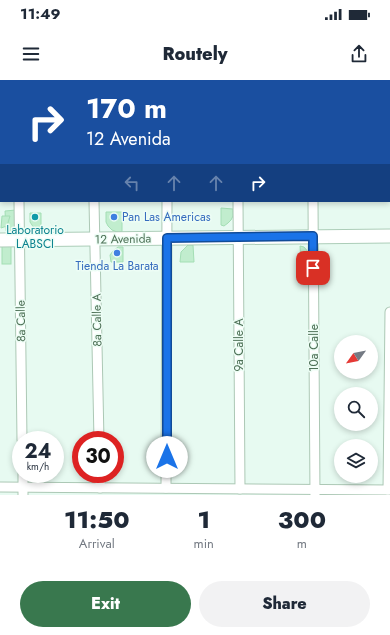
<!DOCTYPE html>
<style>
:root{--surface:#fff;--page:#f2f2f3;--text:#1f2937;--muted:#747a83;--accent:#39784e}
body{margin:0;font-family:Jost,sans-serif;background:var(--page);color:var(--text);height:100vh;display:flex;flex-direction:column;font-size:15px;white-space:nowrap}
*{box-sizing:border-box;margin:0}
p{font-size:13px;color:var(--muted)}
.icon{flex:none;width:22px;height:22px;fill:none;stroke:currentColor;stroke-width:2;stroke-linecap:round;stroke-linejoin:round}
.map{position:relative;height:415px;overflow:hidden}
.panel{display:flex;flex-direction:column;background:var(--surface);flex:1}
.panel>*{flex:none}
.guide{position:absolute;left:0px;top:0px;width:390px;height:122px;box-shadow:0 2px 6px #0003;background:#1a4fa0;color:#fff;overflow:hidden}
.needle{width:26px;rotate:237deg}
.controls{position:absolute;left:334px;top:255px;display:grid;gap:8px}
.controls a{display:grid;place-items:center;width:44px;height:44px;border-radius:50%;background:var(--surface);box-shadow:0 2px 6px #0003;font-size:20px}
.speed{position:absolute;left:12px;top:351px;display:flex;gap:8px;font-size:20px;font-weight:700;text-align:center}
.speed>*{display:grid;place-content:center;width:52px;height:52px;border-radius:50%;background:var(--surface);box-shadow:0 2px 6px #0003;line-height:1}
.speed small{font-size:10px;font-weight:400}
.speed .limit{border:6px solid #d22;background:#fff;color:#111}
.pin{position:absolute;display:grid;place-items:center;width:34px;height:34px;color:#fff;margin:-17px;border-radius:8px;box-shadow:0 2px 6px #0006}
.me{position:absolute;width:44px;margin:-22px;rotate:0deg;stroke-linejoin:round;filter:drop-shadow(0 0 3px #0008)}
.turn{display:flex;align-items:center;gap:14px;height:84px;padding:0 20px;font-size:18px}
.turn .icon{width:52px;height:52px;stroke-width:2.5}
.turn b{display:block;font-size:28px;line-height:34px}
.lanes{display:flex;align-items:center;height:38px;padding:0 20px;background:#0003;justify-content:center;gap:20px;direction:ltr}
.lanes .off{opacity:.35}
.eta{display:flex;justify-content:space-evenly;align-items:center;height:68px;text-align:center}
.eta b{font-size:24px;font-weight:800;line-height:28px}
.cta{display:flex;gap:8px;margin-top:auto;padding:8px 20px}
.cta a{flex:1;height:46px;border-radius:24px;background:var(--accent);color:#fff;font-size:16px;font-weight:800;line-height:46px;text-align:center}
.cta a+a{background:var(--page);color:var(--text)}
.status{display:flex;justify-content:space-between;align-items:center;height:28px;padding:0 20px;background:var(--surface);direction:ltr}
.status svg{height:11px;fill:currentColor}
header{display:flex;justify-content:space-between;align-items:center;height:52px;padding:0 20px;background:var(--surface);font-size:18px;font-weight:800}
.map>svg:first-child{display:block}
</style>
<div class="status"><b>11:49</b><svg viewBox="0 0 49 12"><path d="M0 12V9h3v3zM5 12V6h3v6zM10 12V3h3v9zM15 12V0h3v12zM26 1h20v11H26zM47 4h2v5h-2z"/></svg></div>
<header><svg class="icon" aria-label="menu" viewBox="0 0 24 24"><path d="M4 6h16M4 12h16M4 18h16"/></svg>Routely<svg class="icon" aria-label="share" viewBox="0 0 24 24"><path d="M12 15V3M7 8l5-5 5 5M5 13v7h14v-7"/></svg></header>
<div class="map">
<svg width="390" height="415" viewBox="0 0 390 415">
<rect width="100%" height="100%" fill="#e7faf1"/>
<!-- building -->
<g fill="#c1edce" stroke="#a3deb4">
<path d="M221,128L233,129V136L231,140L228,143L224,146L221,145Z"/>
<path d="M16,130L15,146L13,149L10,151H6L5,131Z"/>
<path d="M106,132H122V152H117L112,150L108,146L106,142Z"/>
<path d="M30,133H41V149H37L34,148L30,142Z"/>
<path d="M2,136H10L7,146L1,148Z"/>
<path d="M188,165H193L194,182H180L181,172Z"/>
<rect x="2" y="166" width="9" height="18"/>
<path d="M300,166L304,167L309,173L311,182H301Z"/>
<path d="M118,167H123V182H111L110,175L113,171Z"/>
</g>
<g fill="none" stroke-linecap="round" stroke-linejoin="round">
<defs>
<g id="street">
<path d="M19,0V1"/>
<path d="M91,0V1"/>
<path d="M238,0V1"/>
<path d="M312,0V1"/>
<path d="M390,0V42"/>
<path d="M168,1V0"/>
<path d="M19,121L22,360"/>
<path d="M94,121L99,360"/>
<path d="M238,121L240,409"/>
<path d="M313,121L315,415"/>
<path d="M23,394V415"/>
<path d="M100,394V408"/>
<path d="M0,407L390,410"/>
<path d="M166,408L167,121"/>
<path d="M388,410L390,232"/>
</g>
<path id="secondary" d="M0,160L390,156"/>
</defs>
<!-- street casing -->
<use href="#street" stroke="#acc8b5" stroke-width="11"/>
<!-- secondary casing -->
<use href="#secondary" stroke="#accdb8" stroke-width="15"/>
<!-- street -->
<use href="#street" stroke="#fff" stroke-width="9"/>
<!-- secondary -->
<use href="#secondary" stroke="#fff" stroke-width="13"/>
</g>
<g fill="none" stroke-linecap="round" stroke-linejoin="round">
<defs>
<path id="route" d="M167,377V158L313,156V188"/>
</defs>
<!-- route casing -->
<use href="#route" stroke="#114b97" stroke-width="10"/>
<!-- route -->
<use href="#route" stroke="#1a73e8" stroke-width="7"/>
</g>
<!-- markers -->
<circle fill="#0f9aa8" stroke="#edfdf5" stroke-width="1.5" cx="35" cy="137" r="4"/>
<g fill="#3f7fe0" stroke="#edfdf5" stroke-width="1.5">
<circle cx="114" cy="137" r="4"/>
<circle cx="117" cy="173" r="4"/>
</g>
<g text-anchor="middle" stroke-width="3" stroke-linejoin="round" paint-order="stroke">
<!-- shop labels -->
<g font-size="12" fill="#366cbe" stroke="#edfdf5" text-anchor="start">
<text x="122" y="141">Pan Las Americas</text>
<text x="117" y="190" text-anchor="middle">Tienda La Barata</text>
</g>
<!-- culture labels -->
<g font-size="12" fill="#0d838f" stroke="#edfdf5">
<text x="35" y="154">Laboratorio<tspan x="35" dy="14">LABSCI</tspan></text>
</g>
<!-- street labels -->
<g font-size="12" fill="#4e7157" stroke="#edfdf5">
<text transform="translate(123 159) rotate(-1)" y="4">12 Avenida</text>
<text transform="translate(97 240) rotate(-91)" y="4">8a Calle A</text>
<text transform="translate(21 241) rotate(-91)" y="4">8a Calle</text>
<text transform="translate(239 265) rotate(-90)" y="4">9a Calle A</text>
<text transform="translate(314 268) rotate(-90)" y="4">10a Calle</text>
</g>
</g>
</svg>
<div class="controls">
<a><svg class="needle" viewBox="-14 -14 28 28"><path d="M0-13l5 13h-10z" fill="#e53935"/><path d="M0 13l5-13h-10z" fill="#747a83"/></svg></a>
<a><svg class="icon" aria-label="search" viewBox="0 0 24 24"><circle cx="10" cy="10" r="6"/><path d="M15 15l6 6"/></svg></a>
<a><svg class="icon" aria-label="layers" viewBox="0 0 24 24"><path d="M12 4l9 5-9 5-9-5zM3 14l9 5 9-5"/></svg></a>
</div>
<div class="speed"><div>24<small>km/h</small></div><div class="limit">30</div></div>
<div class="pin" style="left:313px;top:188px;background:#d93025"><svg class="icon" aria-label="arrive" viewBox="0 0 24 24"><path d="M6 21V4h12l-3 4 3 4H6"/></svg></div>
<svg class="me" style="left:167px;top:377px" viewBox="-20 -20 40 40"><circle r="19" fill="#fff"/><path d="M0-13L10 11 0 6-10 11z" fill="#1a73e8"/></svg>
<div class="guide">
<div class="turn"><svg class="icon" aria-label="right" viewBox="0 0 24 24"><path d="M7 20v-9h11M14 6l5 5-5 5"/></svg><div><b>170 m</b>12 Avenida</div></div>
<div class="lanes"><svg class="icon off" aria-label="left" viewBox="0 0 24 24"><path d="M17 20v-9H6M10 6l-5 5 5 5"/></svg><svg class="icon off" aria-label="ahead" viewBox="0 0 24 24"><path d="M12 20V5M6 11l6-6 6 6"/></svg><svg class="icon off" aria-label="ahead" viewBox="0 0 24 24"><path d="M12 20V5M6 11l6-6 6 6"/></svg><svg class="icon" aria-label="right" viewBox="0 0 24 24"><path d="M7 20v-9h11M14 6l5 5-5 5"/></svg></div>
</div>
</div>
<section class="panel">
<div class="eta">
<div><b>11:50</b><p>Arrival</p></div>
<div><b>1</b><p>min</p></div>
<div><b>300</b><p>m</p></div>
</div>
<div class="cta"><a>Exit</a><a>Share</a></div>
</section>
